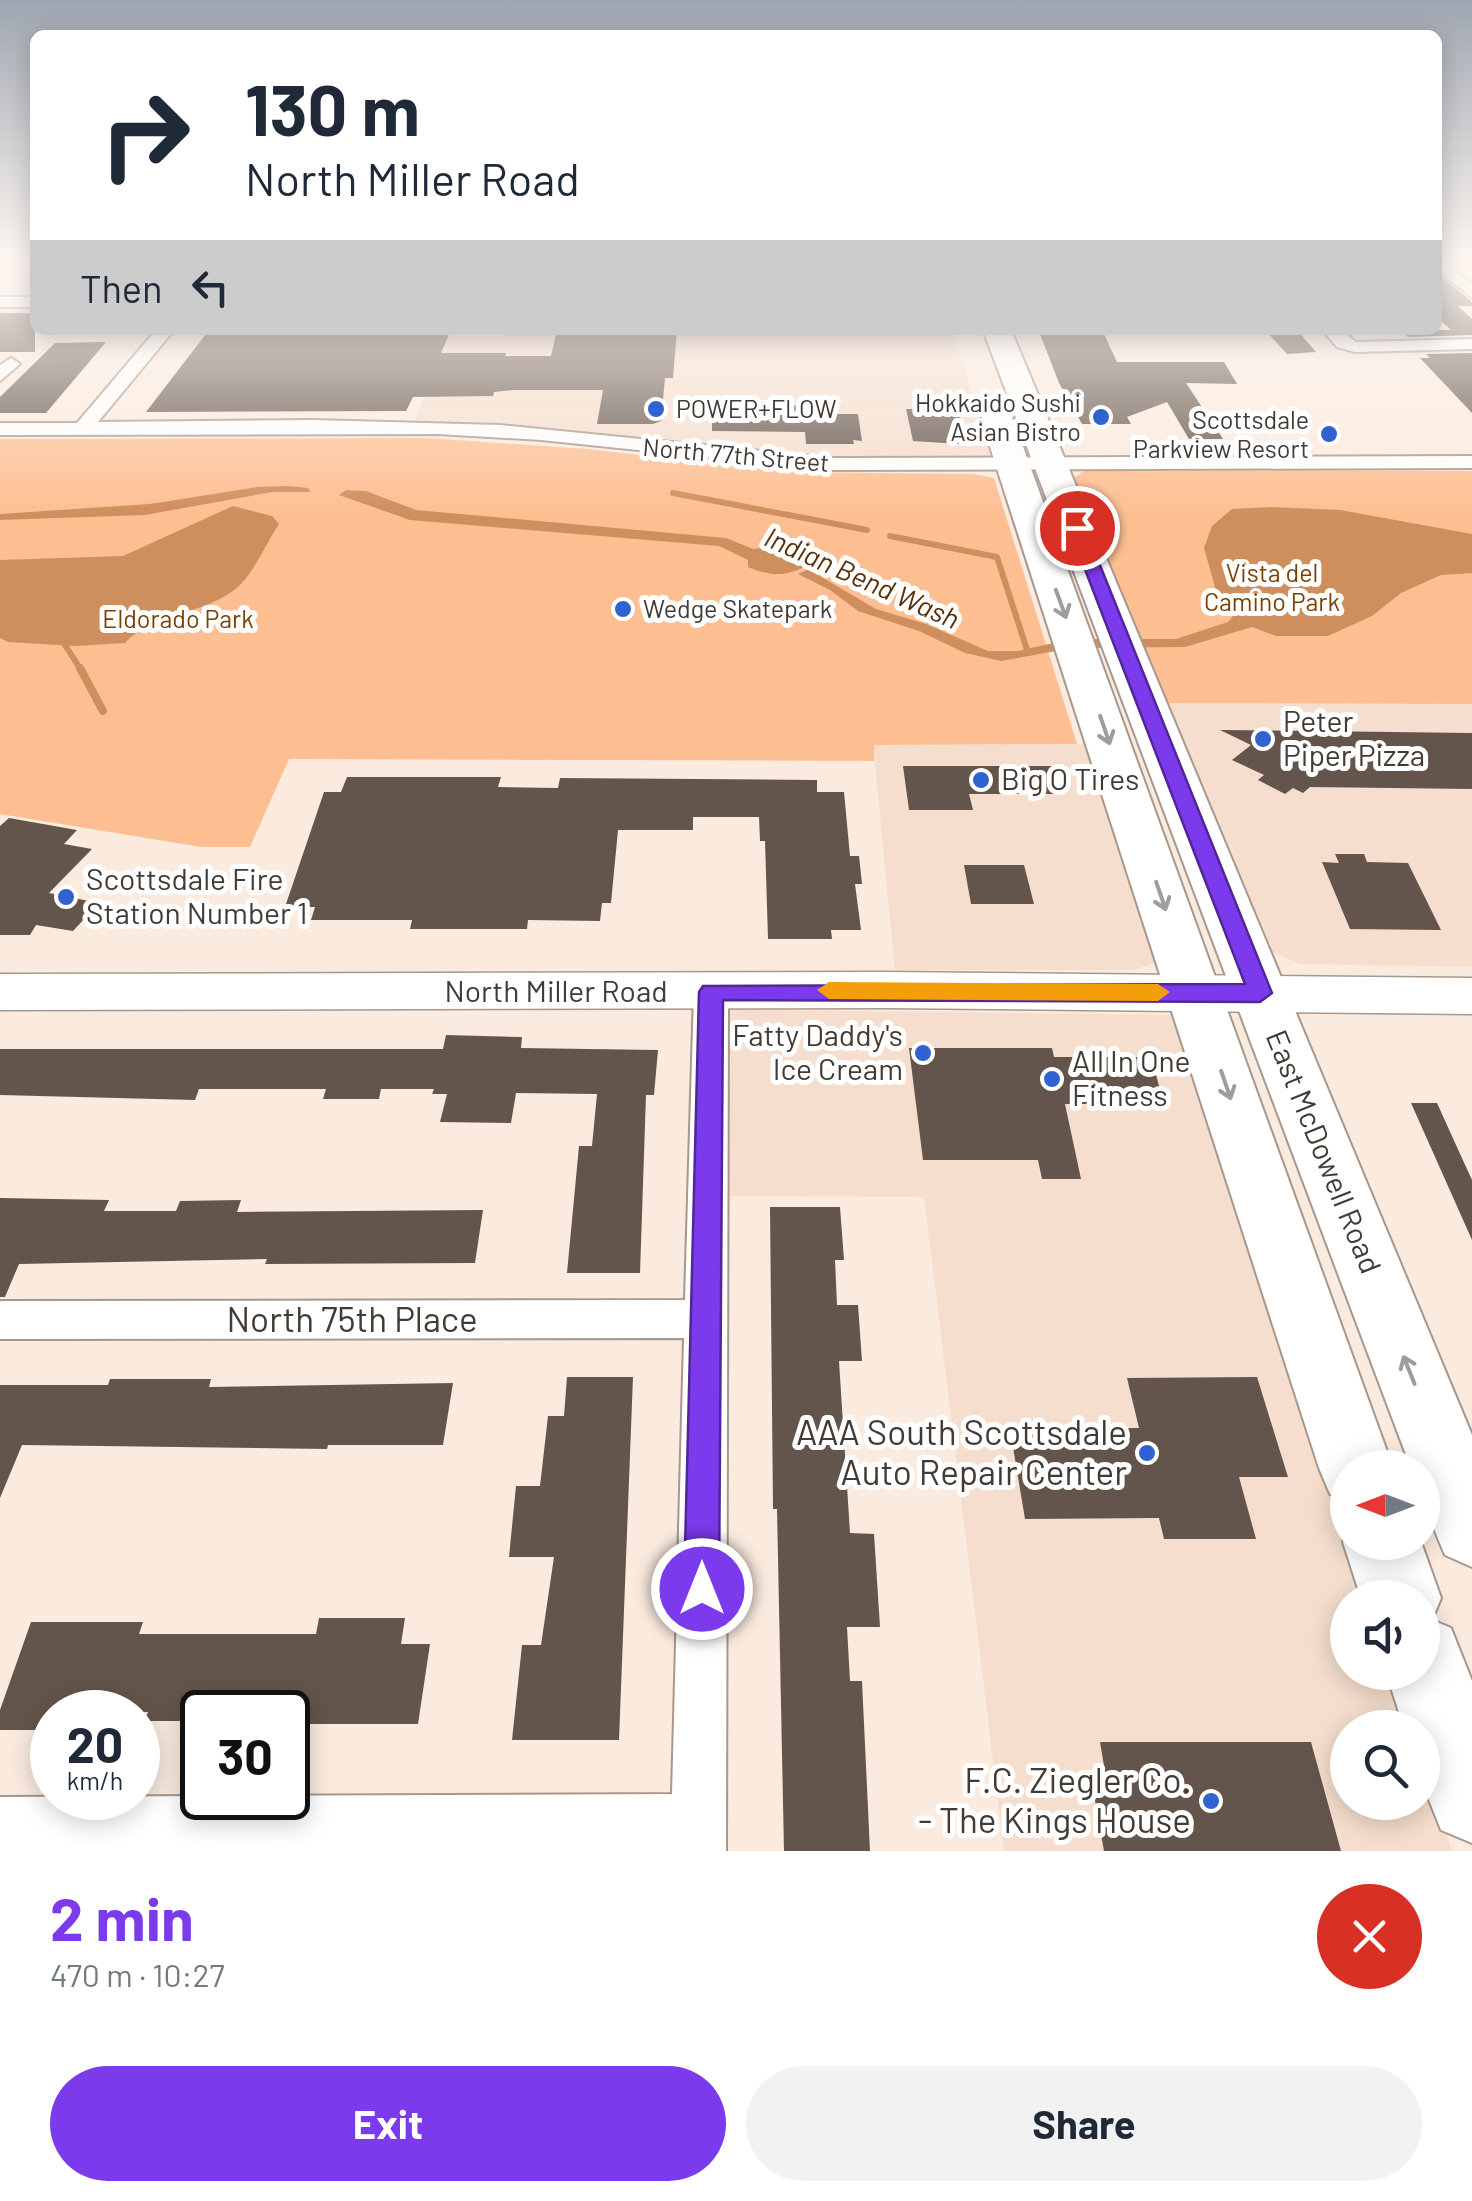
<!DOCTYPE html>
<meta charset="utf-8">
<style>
:root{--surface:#fff;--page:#f2f2f3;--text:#1f2937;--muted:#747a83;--accent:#7c3aed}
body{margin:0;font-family:Barlow,sans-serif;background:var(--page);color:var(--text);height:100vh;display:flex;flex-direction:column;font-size:38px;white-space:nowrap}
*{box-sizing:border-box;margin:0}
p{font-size:32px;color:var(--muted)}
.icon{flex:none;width:55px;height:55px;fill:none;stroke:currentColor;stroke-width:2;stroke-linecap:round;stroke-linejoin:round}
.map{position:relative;height:1851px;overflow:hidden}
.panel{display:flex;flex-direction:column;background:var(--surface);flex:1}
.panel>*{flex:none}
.hud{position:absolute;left:30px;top:30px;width:1412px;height:305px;border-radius:15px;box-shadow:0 5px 25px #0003;background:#fff;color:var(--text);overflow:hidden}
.needle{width:65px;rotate:270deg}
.fabs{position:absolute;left:1330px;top:1450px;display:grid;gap:20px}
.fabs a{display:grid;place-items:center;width:110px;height:110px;border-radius:50%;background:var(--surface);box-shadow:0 5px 25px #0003;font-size:50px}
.speed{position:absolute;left:30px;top:1690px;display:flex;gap:20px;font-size:50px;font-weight:700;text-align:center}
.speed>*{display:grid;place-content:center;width:130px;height:130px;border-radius:50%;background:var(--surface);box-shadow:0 5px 25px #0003;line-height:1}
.speed small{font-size:25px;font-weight:400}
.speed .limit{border:5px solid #111;border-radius:15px;background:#fff;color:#111}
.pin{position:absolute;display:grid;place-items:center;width:85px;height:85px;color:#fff;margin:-42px;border:5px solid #fff;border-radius:50%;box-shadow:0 2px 10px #0007}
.me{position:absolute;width:110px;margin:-55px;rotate:0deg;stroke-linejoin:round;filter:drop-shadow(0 0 8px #0008)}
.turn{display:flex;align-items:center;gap:35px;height:210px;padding:0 50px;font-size:45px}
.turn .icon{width:130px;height:130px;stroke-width:2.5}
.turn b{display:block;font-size:70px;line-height:85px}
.then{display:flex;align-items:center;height:95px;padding:0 50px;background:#0003;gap:20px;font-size:38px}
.round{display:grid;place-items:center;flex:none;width:105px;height:105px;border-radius:52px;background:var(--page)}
.summary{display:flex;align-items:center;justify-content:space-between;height:170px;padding:0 50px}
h1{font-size:60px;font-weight:700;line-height:75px;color:var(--accent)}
.action{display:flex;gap:20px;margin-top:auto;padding:20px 50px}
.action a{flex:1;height:115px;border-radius:60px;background:var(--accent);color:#fff;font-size:40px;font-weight:700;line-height:115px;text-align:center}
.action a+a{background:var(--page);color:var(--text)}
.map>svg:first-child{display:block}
</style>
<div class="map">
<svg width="1472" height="1851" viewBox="0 0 1472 1851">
<rect width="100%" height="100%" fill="#fbebdf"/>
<!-- built -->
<g fill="#f5decd">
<path d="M505,330H951L989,443V456L866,458L783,455L533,428L414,423L448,336H503Z"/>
<path d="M1164,703L1472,704V967L1301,964L1271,952Z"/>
<path d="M1088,744L1156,955L1154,963L1134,970H895L873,745Z"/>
<path d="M697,1009L1177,1015L1368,1597L1348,1598V1672L1393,1673L1411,1727L1348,1728V1802H1422L1423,1762L1452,1851H1004L924,1197L688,1196Z"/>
</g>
<!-- green -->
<g fill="#fdbf92">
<path d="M427,438L588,449L786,472L973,474L994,478L1077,744L874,745V761L289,759L250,847H201L0,814V439Z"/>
<path d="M1086,470L1472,471V704L1164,703L1073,478Z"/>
</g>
<!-- water -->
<g fill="#cf8e5d">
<path d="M289,486L308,488L311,492H272L145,515L0,520V514L150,504L257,487Z"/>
<path d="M346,490L366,491L416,510L726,538L753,549L791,545L805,552L806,566C787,577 768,576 748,567V560L719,546L410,520L339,495Z"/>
<path d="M233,506L272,516L279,524C267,542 256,568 241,584C209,616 155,610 125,643L75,646L8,642L0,638V560L123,556Z"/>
<path d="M1271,507L1340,510L1472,534V573L1441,575L1401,593L1372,616L1328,636H1276L1252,627L1185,647L1073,648L1001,661L965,653L919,631L858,611L830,590L798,574L808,569L876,609L926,624L988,651H1018L1071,639H1176L1228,622L1233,616L1221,608L1204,548L1212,526L1232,509Z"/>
</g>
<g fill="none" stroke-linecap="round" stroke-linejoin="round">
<!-- stream-far1 -->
<g stroke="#cf8e5d" stroke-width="6">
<path d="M673,493L867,530"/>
<path d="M890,536L997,557L1028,653"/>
<path d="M65,645L81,670"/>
</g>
<!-- stream -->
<path stroke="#cf8e5d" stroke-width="8" d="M80,668L103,711"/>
</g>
<!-- building -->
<g fill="#63554b">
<path d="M1438,274L1472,302V306H1458L1472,319V335L1408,337L1401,330H1451L1438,318Z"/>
<rect x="0" y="313" width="35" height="39"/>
<path d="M209,330H451L441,353H506L505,356H551L557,330H677L673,378H665L661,421L653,424H597L603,390H512L494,392L493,396L413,397L406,411L146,412Z"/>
<path d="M1265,330H1297L1316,352L1287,354Z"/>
<path d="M1040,334H1104L1117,362H1224L1237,384L1186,383L1223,439H1189L1167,402L1127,417L1131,424H1082L1059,383Z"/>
<path d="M106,342L46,413H0V397L55,343Z"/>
<path d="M1472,353V413L1420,358H1430L1426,354Z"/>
<path d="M719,405H826L827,414H858L862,441L853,440L854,444H806L805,432L712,431V407Z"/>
<path d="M913,405L958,409L967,441H959L960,444L913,441L906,409H914Z"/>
<path d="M1220,730L1472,733V789L1310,787L1303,793L1293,788L1285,794L1258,780L1264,775L1232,760L1251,745Z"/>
<path d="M903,766H1053L1061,794H969L973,810H909Z"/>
<path d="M347,777H501L498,787L558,788L560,778L817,780V792H844L850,856H859L862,884H855L861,930H831L832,939H768L765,841H760L759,817H693V830H618L611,903H602L600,921L528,920L527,929H410L412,920H311L315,907H285L324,792H341Z"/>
<path d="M9,818L77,830L64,844L92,849L49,893L99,903L73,931L36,925L30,935H0V826Z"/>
<path d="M1335,854H1364L1367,862L1408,863L1441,930L1350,929L1322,862L1339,863Z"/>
<path d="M964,865H1024L1034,904H971Z"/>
<path d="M446,1035L522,1037L521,1048L658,1050L654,1095H646L640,1273H567L579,1146H592L597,1094L516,1093L511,1123L440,1122L447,1094H432L434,1089H381L379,1099H323L326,1089H199L195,1100L0,1095V1049H443Z"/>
<path d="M909,1048H1052L1054,1057H1151L1164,1104H1065L1081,1179H1042L1038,1160H923Z"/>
<path d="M1411,1103H1437L1456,1145L1472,1180V1240Z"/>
<path d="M0,1198L109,1200L104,1211H176L180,1201L241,1200L237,1212L483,1210L475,1263L265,1264L267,1259L19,1264L5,1297H0Z"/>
<path d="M770,1207H840L844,1260H835L837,1305H858L862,1361H839L850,1533L874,1534L880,1627H847L850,1681H862L870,1851H784L777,1509H773Z"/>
<path d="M567,1377H633L619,1740H512L522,1645H541L554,1557H509L516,1486H540L548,1416H564Z"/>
<path d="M1257,1377L1288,1477H1239L1256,1539H1164L1159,1518L1025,1519L1010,1429L1139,1428L1127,1378Z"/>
<path d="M110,1379H211L209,1387L453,1383L443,1445H328L327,1449L22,1445L0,1498V1385H108Z"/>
<path d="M319,1618H405L401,1644H430L418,1724H297L299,1712H202V1721H145L148,1712H52V1730H0V1710L31,1622H143L139,1634H316Z"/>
<path d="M1100,1742H1311L1341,1851H1104L1090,1772H1105Z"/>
</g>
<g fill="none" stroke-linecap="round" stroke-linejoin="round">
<defs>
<g id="street">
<path d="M1438,257L1472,284V298L1438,270Z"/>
<rect x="0" y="297" width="35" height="10"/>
<path d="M156,330H174L98,422L313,420L500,425L831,458L1472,456V468L831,470L541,440L438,434L0,435V423H77Z"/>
<path d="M1322,330H1341L1356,342L1472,339V349L1355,352L1337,347Z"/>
<path d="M11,358L20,364L0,381V365Z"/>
<path d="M711,980L723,983L728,992L726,1851H0V1797L672,1794L684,1338L0,1339V1301L685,1300L694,992L699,983Z"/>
</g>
<path id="secondary" d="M885,972L1472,978V1014L885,1008L0,1010V974Z"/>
<g id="primary">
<path d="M983,330H1011L1472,1435V1567L1445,1555C1432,1525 1422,1501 1422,1468H1411Z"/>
<path d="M997,409L1008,412L1013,419L1393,1468H1348V1501L1330,1494L1319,1468L981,419L986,412Z"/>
<path d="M1348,1532V1542H1421L1441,1598L1432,1620L1451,1628L1472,1681V1843L1441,1830L1422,1782V1728H1404L1386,1672H1422V1598H1361L1343,1542Z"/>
</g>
</defs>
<!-- street casing -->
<use href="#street" stroke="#a7978c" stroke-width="4"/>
<!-- secondary casing -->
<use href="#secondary" stroke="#a7978c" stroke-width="3"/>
<!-- primary casing -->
<use href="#primary" stroke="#a7978c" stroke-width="4"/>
<!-- street -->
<use href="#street" fill="#fff" fill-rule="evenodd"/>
<!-- secondary -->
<use href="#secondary" fill="#fff" fill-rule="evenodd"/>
<!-- primary -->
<use href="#primary" fill="#fff" fill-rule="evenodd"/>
</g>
<!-- one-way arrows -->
<defs><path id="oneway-shaft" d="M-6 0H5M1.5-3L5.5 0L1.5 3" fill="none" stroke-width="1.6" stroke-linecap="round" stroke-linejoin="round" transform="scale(2.5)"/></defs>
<g stroke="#a09c9a">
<use href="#oneway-shaft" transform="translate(1061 604) rotate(70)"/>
<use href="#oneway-shaft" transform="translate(1105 730) rotate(71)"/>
<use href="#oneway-shaft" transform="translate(1161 896) rotate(71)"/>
<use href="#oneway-shaft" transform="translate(1226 1085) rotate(71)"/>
<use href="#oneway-shaft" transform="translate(1409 1370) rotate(-112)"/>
</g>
<!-- sky -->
<linearGradient id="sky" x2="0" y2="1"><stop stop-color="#9ea5b0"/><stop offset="0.5" stop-color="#fdf6f1"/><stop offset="1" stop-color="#fdf6f1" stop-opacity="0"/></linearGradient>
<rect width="1472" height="516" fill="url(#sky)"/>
<!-- route -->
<path fill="#7c3aed" stroke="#51269a" stroke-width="2.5" d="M1077,524L1085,528L1272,993L1260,1002L723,1000L719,1589L714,1601L702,1606L689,1601L684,1589L699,992L703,986L1245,984L1069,528Z"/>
<!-- slow -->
<path fill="#f59e0b" d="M829,982L1158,984L1170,992L1158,1001L829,999L817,990Z"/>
<!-- markers -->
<g fill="#3162d1" stroke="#fff" stroke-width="4">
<circle cx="656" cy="409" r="10"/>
<circle cx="1101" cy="417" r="10"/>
<circle cx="1329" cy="434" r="10"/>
<circle cx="623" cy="609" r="10"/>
<circle cx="1263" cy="739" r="10"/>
<circle cx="981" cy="780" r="10"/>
<circle cx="66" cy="897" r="10"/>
<circle cx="923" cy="1053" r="10"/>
<circle cx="1052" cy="1079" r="10"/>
<circle cx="1147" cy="1453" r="10"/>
<circle cx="1211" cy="1801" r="10"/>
</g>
<g text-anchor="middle" stroke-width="10" stroke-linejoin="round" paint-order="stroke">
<!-- far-poi labels -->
<g font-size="25" fill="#413a35" stroke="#fff" text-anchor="end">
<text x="1081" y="412">Hokkaido Sushi<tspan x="1081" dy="29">Asian Bistro</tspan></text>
<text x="676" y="418" text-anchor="start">POWER+FLOW</text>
<text x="1309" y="429">Scottsdale<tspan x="1309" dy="29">Parkview Resort</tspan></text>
<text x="643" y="618" text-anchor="start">Wedge Skatepark</text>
</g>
<!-- far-street labels -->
<g font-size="25" fill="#413a35" stroke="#fff">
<text transform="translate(736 455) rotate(5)" y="9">North 77th Street</text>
</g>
<!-- far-park labels -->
<g font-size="25" fill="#7b3f00" stroke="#fff">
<text x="1272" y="582">Vista del<tspan x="1272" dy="29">Camino Park</tspan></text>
<text x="178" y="628">Eldorado Park</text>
</g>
<!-- far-water labels -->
<g font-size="28" font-style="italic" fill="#5b3009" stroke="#fff">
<text transform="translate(862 578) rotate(24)" y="10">Indian Bend Wash</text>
</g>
<!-- poi labels -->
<g font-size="30" fill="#413a35" stroke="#fff" text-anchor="start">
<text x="1283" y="732">Peter<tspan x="1283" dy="34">Piper Pizza</tspan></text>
<text x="1001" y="790">Big O Tires</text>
<text x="86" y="890">Scottsdale Fire<tspan x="86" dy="34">Station Number 1</tspan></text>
<text x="903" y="1046" text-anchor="end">Fatty Daddy's<tspan x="903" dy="34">Ice Cream</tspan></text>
<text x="1072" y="1072">All In One<tspan x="1072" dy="34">Fitness</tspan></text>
</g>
<!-- street labels -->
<g font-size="30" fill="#413a35" stroke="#fff">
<text x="556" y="1002">North Miller Road</text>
<text transform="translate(1323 1152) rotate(68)" y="10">East McDowell Road</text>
</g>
<!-- near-street labels -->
<g font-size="35" fill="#413a35" stroke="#fff">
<text x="352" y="1332">North 75th Place</text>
</g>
<!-- near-poi labels -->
<g font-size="35" fill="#413a35" stroke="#fff" text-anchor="end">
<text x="1127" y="1445">AAA South Scottsdale<tspan x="1127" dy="40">Auto Repair Center</tspan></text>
<text x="1191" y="1793">F.C. Ziegler Co.<tspan x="1191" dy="40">- The Kings House</tspan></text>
</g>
</g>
</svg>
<div class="fabs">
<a><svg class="needle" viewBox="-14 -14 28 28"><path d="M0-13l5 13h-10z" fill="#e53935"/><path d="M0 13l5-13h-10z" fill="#747a83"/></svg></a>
<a><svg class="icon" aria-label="sound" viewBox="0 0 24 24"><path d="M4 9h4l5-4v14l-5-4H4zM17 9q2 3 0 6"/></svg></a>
<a><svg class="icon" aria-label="search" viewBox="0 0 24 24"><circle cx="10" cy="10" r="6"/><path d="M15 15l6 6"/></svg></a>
</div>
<div class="speed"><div>20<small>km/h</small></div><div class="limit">30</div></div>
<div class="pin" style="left:1077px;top:528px;background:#d93025"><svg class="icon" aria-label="arrive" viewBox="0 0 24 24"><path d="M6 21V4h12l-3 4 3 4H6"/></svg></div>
<svg class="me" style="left:702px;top:1589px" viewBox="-20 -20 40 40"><circle r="17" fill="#7c3aed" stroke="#fff" stroke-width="3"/><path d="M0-11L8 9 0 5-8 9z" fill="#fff"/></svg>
<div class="hud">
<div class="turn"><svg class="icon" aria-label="right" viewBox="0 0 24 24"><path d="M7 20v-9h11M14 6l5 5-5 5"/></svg><div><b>130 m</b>North Miller Road</div></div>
<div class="then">Then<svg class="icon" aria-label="left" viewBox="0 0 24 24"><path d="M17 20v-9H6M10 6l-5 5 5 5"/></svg></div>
</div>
</div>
<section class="panel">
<div class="summary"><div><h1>2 min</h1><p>470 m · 10:27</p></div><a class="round" style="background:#d93025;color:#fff"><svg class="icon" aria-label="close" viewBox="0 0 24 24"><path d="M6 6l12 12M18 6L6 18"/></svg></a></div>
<div class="action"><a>Exit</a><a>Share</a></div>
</section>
